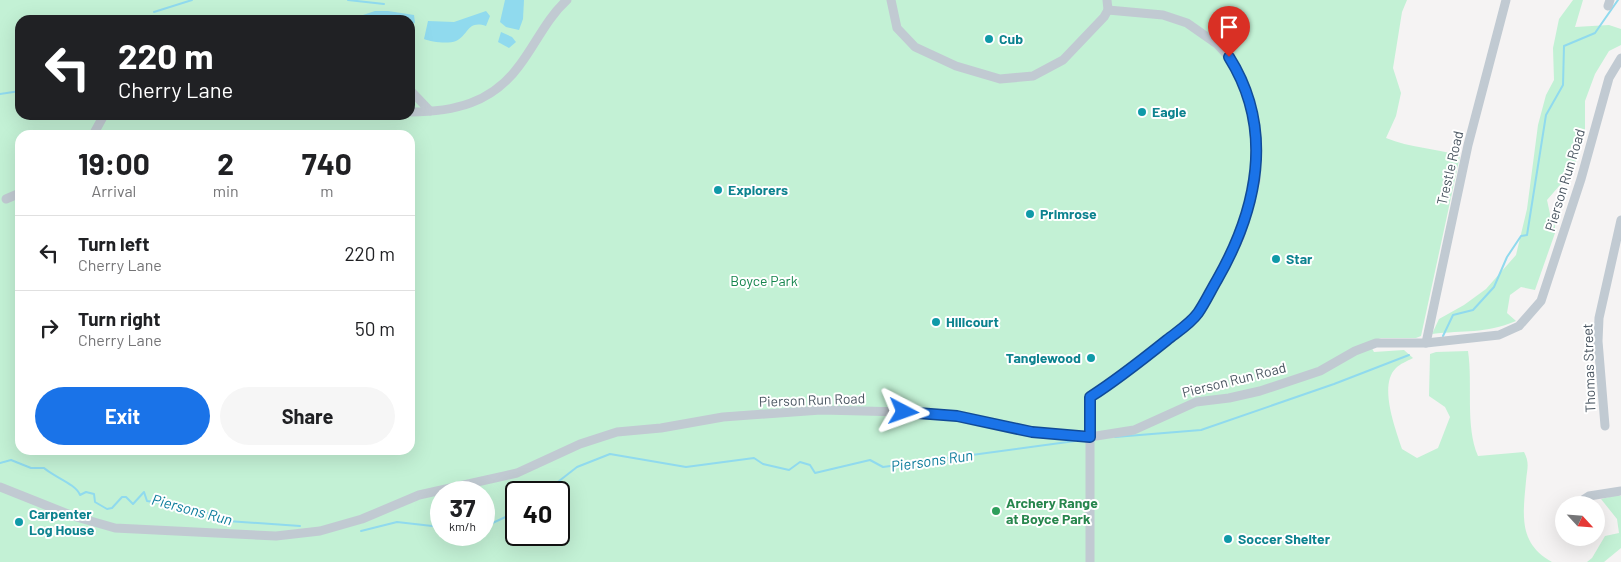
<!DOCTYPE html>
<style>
:root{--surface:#fff;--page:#f6f6f6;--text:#202124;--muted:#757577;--line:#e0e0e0;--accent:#1a73e8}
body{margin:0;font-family:Barlow,sans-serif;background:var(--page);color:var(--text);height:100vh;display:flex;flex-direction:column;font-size:19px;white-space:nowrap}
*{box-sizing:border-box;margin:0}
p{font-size:16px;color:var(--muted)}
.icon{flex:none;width:28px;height:28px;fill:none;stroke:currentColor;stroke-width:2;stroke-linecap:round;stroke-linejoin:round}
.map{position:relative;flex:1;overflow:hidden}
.details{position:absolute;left:15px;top:130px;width:400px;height:325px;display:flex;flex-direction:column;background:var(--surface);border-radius:15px;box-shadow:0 5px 20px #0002}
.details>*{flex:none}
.banner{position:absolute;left:15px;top:15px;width:400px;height:105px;border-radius:15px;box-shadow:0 5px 20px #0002;background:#202124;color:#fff;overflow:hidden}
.needle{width:32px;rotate:116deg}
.fabs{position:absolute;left:1555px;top:496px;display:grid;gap:10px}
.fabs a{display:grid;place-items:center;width:50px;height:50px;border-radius:50%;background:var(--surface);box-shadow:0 5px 20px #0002;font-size:25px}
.speed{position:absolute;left:430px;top:481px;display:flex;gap:10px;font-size:25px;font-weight:700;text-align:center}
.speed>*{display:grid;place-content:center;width:65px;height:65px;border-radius:50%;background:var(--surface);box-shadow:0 5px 20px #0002;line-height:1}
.speed small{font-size:12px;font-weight:400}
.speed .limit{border:2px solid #111;border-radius:8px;background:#fff;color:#111}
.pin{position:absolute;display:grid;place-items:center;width:42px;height:42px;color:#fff;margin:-51px -21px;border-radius:50% 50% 50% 0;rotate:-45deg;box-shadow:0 0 5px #0007}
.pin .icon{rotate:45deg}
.me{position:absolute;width:55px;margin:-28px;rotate:94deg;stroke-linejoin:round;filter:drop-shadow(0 0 4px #0008)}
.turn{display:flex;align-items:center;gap:18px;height:105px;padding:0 20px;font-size:22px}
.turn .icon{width:65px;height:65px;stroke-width:2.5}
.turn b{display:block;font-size:35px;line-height:42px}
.eta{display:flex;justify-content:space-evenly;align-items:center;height:85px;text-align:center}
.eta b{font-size:30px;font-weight:700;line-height:35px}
.button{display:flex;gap:10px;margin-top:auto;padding:10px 20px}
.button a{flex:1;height:58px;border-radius:30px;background:var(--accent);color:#fff;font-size:20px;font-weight:700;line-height:58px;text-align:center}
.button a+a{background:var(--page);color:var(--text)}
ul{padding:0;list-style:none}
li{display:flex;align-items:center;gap:15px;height:75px;padding:0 20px;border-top:1px solid var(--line)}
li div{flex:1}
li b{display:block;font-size:19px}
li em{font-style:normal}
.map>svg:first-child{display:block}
</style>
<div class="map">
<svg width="1621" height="562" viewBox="0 0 1621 562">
<rect width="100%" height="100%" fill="#f5f3f3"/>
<!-- green -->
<g fill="#c3f1d5" fill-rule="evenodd">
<path d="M0,0H1407L1402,12L1393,68L1401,93L1396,116L1386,138C1410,148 1436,148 1460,156L1421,336L1416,338H1381L1369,343L1374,352L1404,350L1413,358C1407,361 1400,364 1396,368C1378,385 1396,430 1402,449L1417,458L1438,448L1450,417L1445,407L1429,396L1430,354L1436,352L1468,351C1473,384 1465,426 1478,456L1524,452C1530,463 1527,469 1526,481C1523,515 1518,543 1552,562H0ZM20,20H410V115H20ZM20,135H410V450H20ZM441,492H484V535H441ZM516,492H559V535H516Z"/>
<path d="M1573,0H1583L1575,27L1609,25L1621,29V45L1609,51L1595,74L1585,101V134L1573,170L1547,200L1550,214L1555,221V233L1535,290L1521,287L1510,295L1507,313L1516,321C1484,334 1465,330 1432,334L1439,319L1464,305L1486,289L1516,255L1527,209L1538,125L1546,95L1554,80L1553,48L1559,19Z"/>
<path d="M1617,495L1621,496V548L1604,562H1587L1592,558L1605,536L1619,533L1617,519L1601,499Z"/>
</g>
<!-- water -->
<g fill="#90daee">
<path d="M505,0H524L523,19L519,30L506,27L500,22Z"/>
<path d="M375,11H388L414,15L415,23L410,24V20H360L363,15Z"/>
<path d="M486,11L490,16L486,26C467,20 469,35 456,41C448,44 431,42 424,39L428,21L454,22Z"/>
<path d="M501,32L512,37L516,42L509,48L498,42Z"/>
</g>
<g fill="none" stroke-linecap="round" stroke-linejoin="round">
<!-- stream -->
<g stroke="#90daee" stroke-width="2">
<path d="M348,0L384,4"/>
<path d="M154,12L192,0"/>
<path d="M0,94L20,91"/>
<path d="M1443,336L1453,315L1473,310L1494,287L1507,257L1521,236L1527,235L1546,115L1563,85L1564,46L1595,33L1618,0"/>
<path d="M1115,437L1201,430L1334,384L1409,355"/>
<path d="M0,463L11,460L31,468H44C54,477 76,484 80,495L86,492L94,494L95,502L107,509L112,508L122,497H126L133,504L144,492L147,501L196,508L227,521L300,526"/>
<path d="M545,492L577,467L610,454L686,467L754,458L763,464L789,470L800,462L810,465L815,473L870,460L883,467L1075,441"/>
<path d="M484,527L516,512"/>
<path d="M361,531L397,522L441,527"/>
</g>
<!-- minor -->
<g stroke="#c1cad2" stroke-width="9">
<path d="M891,0L897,28L915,47L956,66L1000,79L1033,76L1063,60L1104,17L1108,10L1107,0"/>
<path d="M1608,6L1610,0"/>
<path d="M410,90L430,111"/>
<path d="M410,112C454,112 492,103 519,66C536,44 546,19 567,0"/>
<path d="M93,135L104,115"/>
<path d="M6,199L20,193"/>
<path d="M1426,343L1468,145L1506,0"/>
<path d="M1605,426L1598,341L1599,318L1621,220"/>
<path d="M0,487L73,516L115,528L276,536L320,531L362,519L419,495L517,473L580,444L617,432L661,428L723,417L821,410L904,412L957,416L1032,432L1090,437L1134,430L1196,402L1229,398L1260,391L1320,371L1355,351L1376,343H1426L1499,335L1519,326L1541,301L1581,179L1609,78L1621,58"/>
<path d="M1575,505L1589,496L1621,491"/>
<path d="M1090,562V397L1163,343L1198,313L1240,237L1256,180L1254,119L1245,86L1229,57L1217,44L1187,23L1163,15L1108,10"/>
</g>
</g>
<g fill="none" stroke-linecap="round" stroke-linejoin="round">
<defs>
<path id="route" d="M904,412L957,416L1032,432L1090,437V397C1117,380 1142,360 1167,340C1177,332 1190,324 1198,313C1205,303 1211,290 1217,280C1257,210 1275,130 1229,57"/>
</defs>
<!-- route casing -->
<use href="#route" stroke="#114b97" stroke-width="12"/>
<!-- route -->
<use href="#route" stroke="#1a73e8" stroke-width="9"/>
</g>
<!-- markers -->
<g fill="#0f9aa8" stroke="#fff" stroke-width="2">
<circle cx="989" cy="39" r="5"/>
<circle cx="1142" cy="112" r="5"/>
<circle cx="718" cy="190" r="5"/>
<circle cx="1030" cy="214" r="5"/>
<circle cx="1276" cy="259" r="5"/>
<circle cx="936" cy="322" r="5"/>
<circle cx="1091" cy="358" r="5"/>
<circle cx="19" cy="522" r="5"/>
<circle cx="1228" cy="539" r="5"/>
</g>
<circle fill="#2e9e5b" stroke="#fff" stroke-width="2" cx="996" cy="511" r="5"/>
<g text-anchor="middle" stroke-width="4" stroke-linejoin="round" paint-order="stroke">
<!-- culture labels -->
<g font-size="14" font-weight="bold" fill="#0d838f" stroke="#fff" text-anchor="start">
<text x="999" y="44">Cub</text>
<text x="1152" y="117">Eagle</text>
<text x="728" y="195">Explorers</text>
<text x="1040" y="219">Primrose</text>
<text x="1286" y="264">Star</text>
<text x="946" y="327">Hillcourt</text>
<text x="1081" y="363" text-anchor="end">Tanglewood</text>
<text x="29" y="519">Carpenter<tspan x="29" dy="16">Log House</tspan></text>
<text x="1238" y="544">Soccer Shelter</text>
</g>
<!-- street labels -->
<g font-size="14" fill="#4a5661" stroke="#fff">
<text transform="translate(1450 168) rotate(-77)" y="5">Trestle Road</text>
<text transform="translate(1565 180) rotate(-73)" y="5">Pierson Run Road</text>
<text transform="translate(1589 368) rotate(-92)" y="5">Thomas Street</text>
<text transform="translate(1234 380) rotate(-14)" y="5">Pierson Run Road</text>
<text transform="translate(812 400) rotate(-2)" y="5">Pierson Run Road</text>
</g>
<!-- park labels -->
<g font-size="14" fill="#17864f" stroke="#fff">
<text x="764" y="286">Boyce Park</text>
</g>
<!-- leisure labels -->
<g font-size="14" font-weight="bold" fill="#27864d" stroke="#fff" text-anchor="start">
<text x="1006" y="508">Archery Range<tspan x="1006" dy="16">at Boyce Park</tspan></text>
</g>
<!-- water labels -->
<g font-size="15" font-style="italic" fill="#0c7c9b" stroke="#fff">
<text transform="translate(932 461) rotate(-8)" y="5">Piersons Run</text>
<text transform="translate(192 510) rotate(15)" y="5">Piersons Run</text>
</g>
</g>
</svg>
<div class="fabs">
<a><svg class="needle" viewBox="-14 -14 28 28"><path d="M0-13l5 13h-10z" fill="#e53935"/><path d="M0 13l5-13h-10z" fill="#757577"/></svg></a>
</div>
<div class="speed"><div>37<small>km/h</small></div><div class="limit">40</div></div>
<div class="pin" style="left:1229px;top:57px;background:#d93025"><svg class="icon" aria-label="arrive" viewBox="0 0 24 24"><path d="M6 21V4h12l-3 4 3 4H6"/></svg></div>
<svg class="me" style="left:904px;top:412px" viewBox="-20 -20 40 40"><path d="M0-17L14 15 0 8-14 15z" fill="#1a73e8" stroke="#fff" stroke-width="4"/></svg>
<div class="banner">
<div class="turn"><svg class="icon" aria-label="left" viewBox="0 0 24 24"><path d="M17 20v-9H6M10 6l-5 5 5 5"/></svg><div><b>220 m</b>Cherry Lane</div></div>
</div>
<section class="details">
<div class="eta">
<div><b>19:00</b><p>Arrival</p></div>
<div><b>2</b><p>min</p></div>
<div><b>740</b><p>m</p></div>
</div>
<ul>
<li><svg class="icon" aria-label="left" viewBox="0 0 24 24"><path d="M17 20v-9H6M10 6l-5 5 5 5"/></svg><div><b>Turn left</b><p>Cherry Lane</p></div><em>220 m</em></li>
<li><svg class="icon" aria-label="right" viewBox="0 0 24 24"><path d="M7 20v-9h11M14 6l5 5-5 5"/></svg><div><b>Turn right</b><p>Cherry Lane</p></div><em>50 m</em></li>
</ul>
<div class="button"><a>Exit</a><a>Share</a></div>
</section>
</div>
